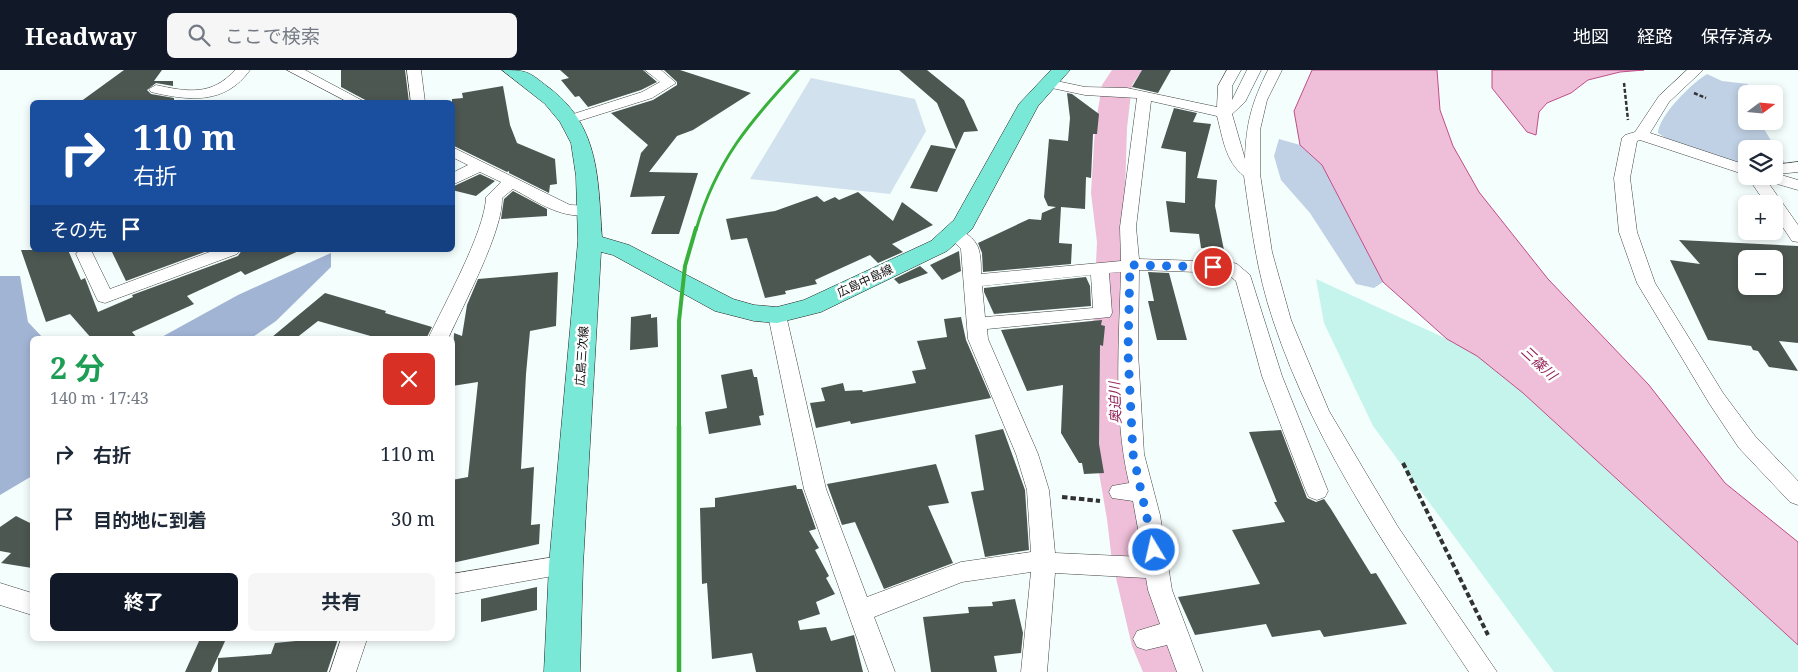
<!DOCTYPE html>
<html lang="ja">
<meta charset="utf-8">
<style>
:root{--surface:#fff;--page:#f6f6f7;--text:#1f2937;--muted:#747a83;--accent:#111827}
body{margin:0;font-family:"Noto Serif","Noto Sans JP",serif;background:var(--page);color:var(--text);height:100vh;display:flex;flex-direction:column;font-size:19px;white-space:nowrap}
*{box-sizing:border-box;margin:0}
p{font-size:16px;color:var(--muted)}
.icon{flex:none;width:28px;height:28px;fill:none;stroke:currentColor;stroke-width:2;stroke-linecap:round;stroke-linejoin:round}
.map{position:relative;flex:1;overflow:hidden}
.sheet{position:absolute;left:30px;top:266px;width:425px;height:305px;display:flex;flex-direction:column;background:var(--surface);border-radius:8px;box-shadow:0 2px 8px #0003}
.sheet>*{flex:none}
.guide{position:absolute;left:30px;top:30px;width:425px;height:152px;border-radius:8px;box-shadow:0 2px 8px #0003;background:#1a4fa0;color:#fff;overflow:hidden}
.needle{width:32px;rotate:74deg}
.tools{position:absolute;left:1738px;top:15px;display:grid;gap:10px}
.tools a{display:grid;place-items:center;width:45px;height:45px;border-radius:8px;background:var(--surface);box-shadow:0 2px 8px #0003;font-size:25px}
.pin{position:absolute;display:grid;place-items:center;width:42px;height:42px;color:#fff;margin:-21px;border:2px solid #fff;border-radius:50%;box-shadow:0 1px 5px #0007}
.me{position:absolute;width:55px;margin:-28px;rotate:351deg;stroke-linejoin:round;filter:drop-shadow(0 0 4px #0008)}
.turn{display:flex;align-items:center;gap:18px;height:105px;padding:0 20px;font-size:22px}
.turn .icon{width:65px;height:65px;stroke-width:2.5}
.turn b{display:block;font-size:35px;line-height:42px}
.then{display:flex;align-items:center;height:48px;padding:0 20px;background:#0003;gap:10px;font-size:19px}
.round{display:grid;place-items:center;flex:none;width:52px;height:52px;border-radius:8px;background:var(--page)}
.headline{display:flex;align-items:center;justify-content:space-between;height:85px;padding:0 20px}
h1{font-size:30px;font-weight:700;line-height:38px;color:#1e9e55}
.cta{display:flex;gap:10px;margin-top:auto;padding:10px 20px}
.cta a{flex:1;height:58px;border-radius:8px;background:var(--accent);color:#fff;font-size:20px;font-weight:700;line-height:58px;text-align:center}
.cta a+a{background:var(--page);color:var(--text)}
ul{padding:0;list-style:none}
li{display:flex;align-items:center;gap:15px;height:65px;padding:0 20px}
li div{flex:1}
li b{display:block;font-size:19px}
li em{font-style:normal}
header{display:flex;align-items:center;gap:30px;box-sizing:border-box;height:70px;padding:0 25px;background:var(--accent);color:#fff}
header strong{font-size:24px}
nav{display:flex;gap:28px;margin-inline-start:auto;font-size:18px}
.search{width:350px;height:45px;background:var(--page);display:flex;align-items:center;gap:12px;box-sizing:border-box;padding:0 18px;border-radius:8px;color:var(--muted);font-size:19px}
.map>svg:first-child{display:block}
</style>
<header>
<strong>Headway</strong>
<div class="search"><svg class="icon" aria-label="search" viewBox="0 0 24 24"><circle cx="10" cy="10" r="6"/><path d="M15 15l6 6"/></svg>ここで検索</div>
<nav><a>地図</a><a>経路</a><a>保存済み</a></nav>
</header>
<div class="map">
<svg width="1798" height="602" viewBox="0 0 1798 602">
<rect width="100%" height="100%" fill="#f4fefc"/>
<!-- green -->
<g fill="#c0d1e5">
<path d="M1707,4L1722,11L1748,14L1745,32L1746,51H1759L1785,93L1774,94V79H1746V96L1667,69L1658,63C1659,45 1692,13 1707,4Z"/>
<path d="M1279,69L1300,75L1322,95L1383,212L1374,218L1356,214L1310,143L1281,110L1274,86Z"/>
</g>
<!-- forest -->
<g fill="#a2b4d4">
<path d="M331,183V197L276,251L250,269H158L238,225Z"/>
<path d="M0,206H20L28,252L44,269H32V406L0,425Z"/>
</g>
<!-- sand -->
<path fill="#c5f4ed" d="M1316,209L1447,269L1477,286L1523,323L1798,575V602H1554L1373,356L1324,253Z"/>
<!-- pitch -->
<path fill="#d1e1ed" d="M811,8L915,29L926,61L890,124L750,109Z"/>
<!-- water -->
<g fill="#efbed9" stroke="#be4e88">
<path d="M1312,0H1437L1440,40L1453,76L1479,122L1548,209L1649,315L1725,413L1798,472V575L1523,323L1477,286L1447,269L1383,212L1322,95L1300,75L1294,41Z"/>
<path d="M1492,0H1644L1620,2L1588,10L1571,23L1547,33L1539,42L1536,65L1527,62L1492,18Z"/>
</g>
<g fill="none" stroke-linecap="round" stroke-linejoin="round">
<!-- river -->
<path fill="#efbed9" fill-rule="evenodd" d="M1112,0H1142L1132,15L1127,58L1125,123L1133,172L1134,278L1139,368L1157,449L1162,491L1186,574L1199,602H1143L1132,576L1112,491L1107,449L1093,368L1092,278L1097,172L1091,123L1095,58L1102,15Z"/>
</g>
<!-- building -->
<g fill="#4d5752" fill-rule="evenodd">
<path d="M124,0H162L154,11H173V16L156,13L147,20L151,24L174,28V32H80Z"/>
<path d="M341,0H405L409,32H369L341,17Z"/>
<path d="M560,0H643L657,12L641,20L588,37L579,26L575,27L561,10L569,8Z"/>
<path d="M664,0H680L751,23L693,60L677,66L649,102L698,103L679,164H651L665,126L630,127L641,83L648,75L611,43L653,30L677,15V12Z"/>
<path d="M899,0H927L964,30L978,61L964,62L937,122L910,118L931,75L956,79L937,33Z"/>
<path d="M1142,0H1171L1158,23L1132,17Z"/>
<path d="M503,16L510,55L517,73L555,89L557,114L550,115L549,123L509,103V101L507,102L452,75V29L463,28L462,23Z"/>
<path d="M1067,23L1072,24L1099,44L1097,64H1093L1091,108L1086,107L1085,139L1061,137L1059,173L1072,174L1071,194L983,202L982,183L978,173L1029,149L1041,150L1042,143L1056,137L1048,136L1044,127L1049,69L1068,71L1070,48Z"/>
<path d="M1174,38L1197,43L1193,52L1211,54L1197,108L1217,110L1215,136L1224,180L1201,178L1199,164L1170,162L1166,131L1185,133L1186,82L1161,78Z"/>
<path d="M480,104L495,111L476,126L452,120V117Z"/>
<path d="M513,121L547,139V146L501,149L504,129Z"/>
<path d="M858,122L893,151L902,132L933,155L892,174L903,182L878,193L870,185L815,210L817,214L785,221L786,224L765,228L747,168L731,170L726,149L775,141L817,126L824,132L835,127L839,130Z"/>
<path d="M1679,170L1798,176V273L1779,271L1798,301L1769,297L1758,281L1753,280L1751,276L1708,270L1670,190L1700,194ZM1746,189H1774V216H1746Z"/>
<path d="M21,180H68L81,210L85,208L98,242L133,227L132,225L238,186L242,180H301L245,205L241,201L187,226L194,234L132,262L138,269H92L70,244L46,252Z"/>
<path d="M111,180H210L126,211Z"/>
<path d="M959,181L961,201L942,210L930,195Z"/>
<path d="M920,196L928,203L899,214L894,209Z"/>
<path d="M558,202L556,256L530,261L526,304L521,399L534,397L531,455L540,454L539,474L452,493V410L468,407L478,312L452,316L454,263L462,266L467,235L478,209Z"/>
<path d="M1148,202L1169,203L1187,270H1157L1148,231H1154Z"/>
<path d="M1086,207L1090,216L1091,236L994,244L984,222V218Z"/>
<path d="M325,223L386,241L385,243L432,257L426,269H381L318,251L295,269H274L272,267Z"/>
<path d="M651,244V248L657,247L658,277L630,280L631,247Z"/>
<path d="M961,247L966,270L991,328L851,354L850,351L816,358L810,333L825,331L821,318L843,313L845,321L862,320L863,322L916,313L912,301L926,299L917,271L947,267L944,249Z"/>
<path d="M1102,250L1101,255L1105,256L1103,276L1100,275L1099,374L1104,403L1084,404L1082,393H1079L1061,363L1063,315L1027,321L1001,260Z"/>
<path d="M752,299L754,307H757L764,345L759,346L761,355L709,364L705,342L727,338L721,305Z"/>
<path d="M1003,359L1025,420L1029,480L985,487L971,422L984,420L975,365Z"/>
<path d="M1281,360L1307,428L1316,432L1324,429L1331,439L1371,504L1376,503L1407,554L1324,567L1320,560L1272,567L1266,554L1195,565L1178,527L1260,514L1232,460L1285,452L1274,432H1277L1249,362Z"/>
<path d="M936,394L949,433L928,436L953,493L884,519L855,452L842,455L827,414Z"/>
<path d="M796,415L797,419H802L816,459L809,461L819,478L815,480L829,506L826,508L835,524L816,532L820,544L798,551L800,560L826,557L831,571L854,565L863,602H756L752,583L712,589L707,513L702,514L700,438L715,437V428Z"/>
<path d="M16,446L32,454V498L1,493L11,483L0,481V457Z"/>
<path d="M537,517V540L481,552V529Z"/>
<path d="M1015,529L1023,563L1021,583L994,586L997,602H931L923,547L969,543L968,537L993,536L992,532Z"/>
<path d="M200,569H226L211,602H185Z"/>
<path d="M317,569H338L327,602H218V588L271,584L275,573Z"/>
</g>
<g fill="none" stroke-linecap="round" stroke-linejoin="round">
<defs>
<g id="street">
<path d="M235,0H250C225,35 189,31 151,22L149,19L156,15C188,22 212,26 235,0Z"/>
<path d="M287,0H305L365,32H348Z"/>
<path d="M407,0H421L425,32H411Z"/>
<path d="M645,0H661L676,13L652,28L569,54L562,50L564,47L642,22L660,12Z"/>
<path d="M1227,0H1241L1232,16V30L1247,0H1261L1245,32L1232,44L1245,89C1246,53 1252,32 1268,0H1282L1267,30L1260,60V104L1272,182L1291,250L1329,341L1398,457L1497,602H1469C1395,490 1315,378 1273,250C1257,203 1251,155 1244,106C1225,91 1223,68 1217,46L1151,31L1136,157L1139,189L1231,192L1237,194L1250,205L1282,306L1328,421L1325,427L1317,430L1309,427L1306,421L1262,306L1236,211L1226,203L1139,200L1138,282L1144,384L1160,445L1172,520L1203,602H1177L1167,575L1146,580L1137,577L1133,569L1137,561L1160,554L1148,520L1146,508L1055,503L1047,602H1021L1031,502L962,512L874,547L895,602H869L804,419L768,245L770,241L777,239L784,241L786,245L826,419L867,527L961,492L1031,482L1027,420L1016,384L968,269L961,179L946,163L949,159C960,157 976,168 979,180C981,188 981,196 981,204L1121,191L1120,157L1137,28L1085,25L1042,16L1040,13L1047,9L1085,17L1127,18L1217,37L1218,16ZM1121,202C1119,271 1113,345 1129,413L1112,416L1109,422L1112,428L1133,431L1143,487L1055,483L1049,420L1038,384L988,269L987,259L1110,247L1112,243L1109,203ZM1091,205L1093,238L985,247L982,216Z"/>
<path d="M1687,0H1703L1669,32L1650,63L1746,95V105L1640,70L1637,71L1630,108L1637,162L1655,213L1723,323L1755,366L1798,411V435L1790,432L1739,378L1709,333L1637,213L1619,162L1614,108L1622,68L1625,65L1635,62L1659,26Z"/>
<path d="M452,77L570,135L593,136L595,140L593,144C563,151 538,132 513,119L502,128C503,162 463,235 448,269H428C444,234 485,162 486,127L501,112L480,102L452,115V103L468,95L452,87Z"/>
<path d="M1798,92V102L1778,104L1798,110V120L1767,111L1798,155V172L1792,171L1774,144V134H1766L1747,106H1774V95Z"/>
<path d="M80,180H91L110,219L215,180H240L237,184L105,233L98,231L96,227L76,184Z"/>
<path d="M566,485L575,488L578,495L575,502L452,524V504Z"/>
<path d="M0,513L32,523V545L0,535Z"/>
<path d="M341,569H367L356,602H330Z"/>
</g>
<path id="primary" d="M502,0C531,0 529,3 552,20C600,58 598,111 602,167L629,175L733,229L754,235L777,237L804,230L931,171L954,150L1019,34L1051,0H1070L1038,36L972,159L947,181L821,242L777,253L754,251L715,241L613,185L601,182L583,495L580,602H544L549,495L578,171L576,106L571,73L560,52L545,34Z"/>
</defs>
<!-- street casing -->
<use href="#street" stroke="#434343" stroke-width="1"/>
<!-- primary casing -->
<use href="#primary" stroke="#212121" stroke-width="1"/>
<!-- path-far1 -->
<g stroke="#323232" stroke-width="2.5" stroke-dasharray="4 2" stroke-linecap="butt">
<path d="M1624,13L1628,50"/>
<path d="M1694,23L1706,28"/>
</g>
<!-- path -->
<g stroke="#323232" stroke-width="4" stroke-dasharray="5.5 3" stroke-linecap="butt">
<path d="M1403,393L1488,565"/>
<path d="M1062,427L1100,431"/>
</g>
<!-- street -->
<use href="#street" fill="#fff" fill-rule="evenodd"/>
<!-- primary -->
<use href="#primary" fill="#79e8d6" fill-rule="evenodd"/>
<!-- rail-far2 -->
<path stroke="#38b03b" stroke-width="3" d="M696,160C716,91 750,51 798,0"/>
<!-- rail-far1 -->
<path stroke="#38b03b" stroke-width="4" d="M679,357V251L685,196L696,158"/>
<!-- rail -->
<path stroke="#38b03b" stroke-width="4.5" d="M679,356V602"/>
</g>
<g fill="none" stroke-linecap="round" stroke-linejoin="round">
<!-- route -->
<path stroke="#1a73e8" stroke-width="9" stroke-dasharray="0 16.2" d="M1154,480L1133,384L1128,282L1130,195L1213,197"/>
</g>
<g text-anchor="middle" stroke-width="5" stroke-linejoin="round" paint-order="stroke">
<!-- street labels -->
<g font-size="12" fill="#101010" stroke="#fff">
<text transform="translate(865 211) rotate(-25)" y="4">広島中島線</text>
<text transform="translate(582 286) rotate(-86)" y="4">広島三次線</text>
</g>
<!-- water labels -->
<g font-size="14" font-style="italic" fill="#93275c" stroke="#fff">
<text transform="translate(1539 293) rotate(43)" y="5">三篠川</text>
<text transform="translate(1115 333) rotate(-92)" y="5">奥迫川</text>
</g>
</g>
</svg>
<div class="tools">
<a><svg class="needle" viewBox="-14 -14 28 28"><path d="M0-13l5 13h-10z" fill="#e53935"/><path d="M0 13l5-13h-10z" fill="#747a83"/></svg></a>
<a><svg class="icon" aria-label="layers" viewBox="0 0 24 24"><path d="M12 4l9 5-9 5-9-5zM3 14l9 5 9-5"/></svg></a>
<a>+</a>
<a>−</a>
</div>
<div class="pin" style="left:1213px;top:197px;background:#d93025"><svg class="icon" aria-label="arrive" viewBox="0 0 24 24"><path d="M6 21V4h12l-3 4 3 4H6"/></svg></div>
<svg class="me" style="left:1154px;top:480px" viewBox="-20 -20 40 40"><circle r="17" fill="#1a73e8" stroke="#fff" stroke-width="3"/><path d="M0-11L8 9 0 5-8 9z" fill="#fff"/></svg>
<div class="guide">
<div class="turn"><svg class="icon" aria-label="right" viewBox="0 0 24 24"><path d="M7 20v-9h11M14 6l5 5-5 5"/></svg><div><b>110 m</b>右折</div></div>
<div class="then">その先<svg class="icon" aria-label="arrive" viewBox="0 0 24 24"><path d="M6 21V4h12l-3 4 3 4H6"/></svg></div>
</div>
<section class="sheet">
<div class="headline"><div><h1>2 分</h1><p>140 m · 17:43</p></div><a class="round" style="background:#d93025;color:#fff"><svg class="icon" aria-label="close" viewBox="0 0 24 24"><path d="M6 6l12 12M18 6L6 18"/></svg></a></div>
<ul>
<li><svg class="icon" aria-label="right" viewBox="0 0 24 24"><path d="M7 20v-9h11M14 6l5 5-5 5"/></svg><div><b>右折</b></div><em>110 m</em></li>
<li><svg class="icon" aria-label="arrive" viewBox="0 0 24 24"><path d="M6 21V4h12l-3 4 3 4H6"/></svg><div><b>目的地に到着</b></div><em>30 m</em></li>
</ul>
<div class="cta"><a>終了</a><a>共有</a></div>
</section>
</div>
